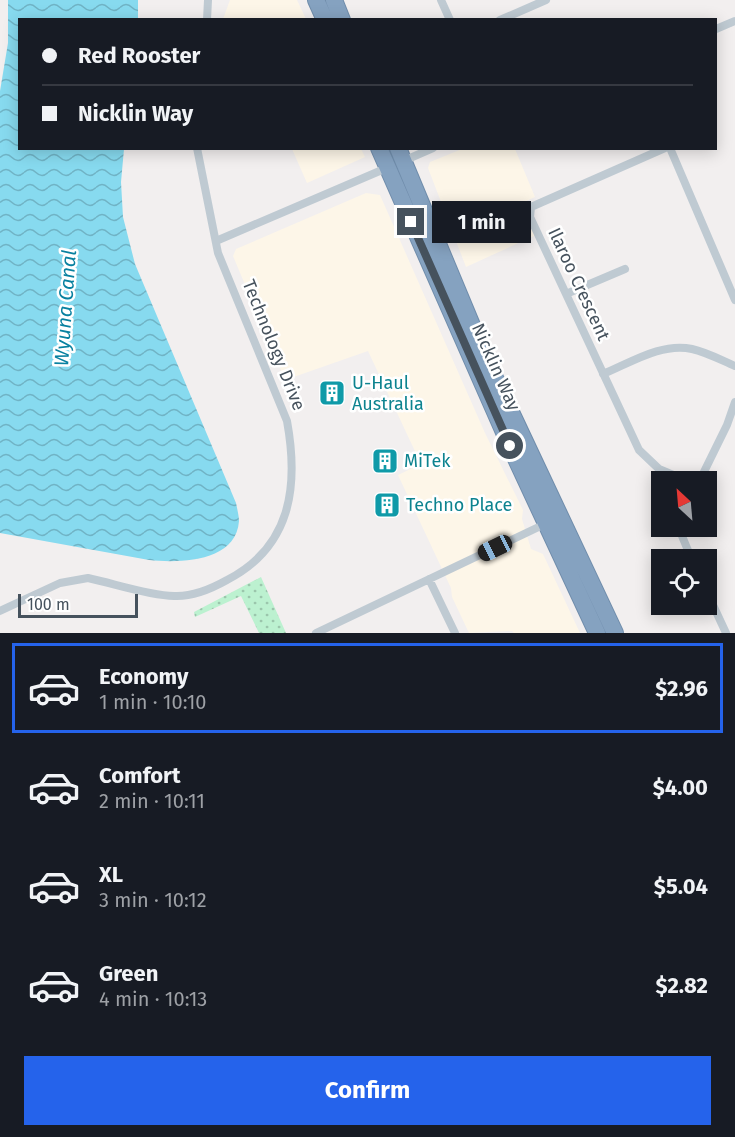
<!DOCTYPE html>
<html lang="en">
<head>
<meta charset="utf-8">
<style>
	body { margin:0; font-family:"Fira Sans",sans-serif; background:#242831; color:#f1f3f6; height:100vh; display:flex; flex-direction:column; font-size:22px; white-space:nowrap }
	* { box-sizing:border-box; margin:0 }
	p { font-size:20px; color:#9ea1a6 }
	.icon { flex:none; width:33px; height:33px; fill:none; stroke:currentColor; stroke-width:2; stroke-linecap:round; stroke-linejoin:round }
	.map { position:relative; height:633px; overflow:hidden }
	.sheet { display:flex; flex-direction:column; background:#171b24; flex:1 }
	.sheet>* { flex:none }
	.hud { position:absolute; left:18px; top:18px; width:699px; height:132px; border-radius:0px; box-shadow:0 3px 15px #0003; display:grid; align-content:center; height:132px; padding:0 24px; background:#171b24 }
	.needle { width:39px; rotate:334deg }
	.buttons { position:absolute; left:651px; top:471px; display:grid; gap:12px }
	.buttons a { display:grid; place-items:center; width:66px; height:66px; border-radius:0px; background:#171b24; box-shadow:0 3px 15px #0003; font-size:30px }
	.scale { position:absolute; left:18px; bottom:15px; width:120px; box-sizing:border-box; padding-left:6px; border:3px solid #46525d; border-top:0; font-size:16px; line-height:21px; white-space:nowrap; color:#46525d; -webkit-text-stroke:4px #fff; paint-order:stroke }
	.end { position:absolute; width:27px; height:27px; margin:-14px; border:8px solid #46525d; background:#fff; box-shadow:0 0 0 3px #fff }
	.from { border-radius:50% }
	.bubble { position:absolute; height:42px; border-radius:0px; background:#171b24; box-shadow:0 3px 15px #0003; font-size:20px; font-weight:700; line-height:42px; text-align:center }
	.car { position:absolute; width:18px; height:36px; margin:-18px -9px; border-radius:8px; box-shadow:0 0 4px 2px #0007; background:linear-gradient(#222 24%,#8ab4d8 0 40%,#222 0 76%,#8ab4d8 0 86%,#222 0) }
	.hud b { display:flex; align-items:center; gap:21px; height:57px; font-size:22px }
	.hud b+b { border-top:2px solid #363941 }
	.hud i { width:15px; height:15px; background:#f1f3f6 }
	ul { padding:10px 0 0; list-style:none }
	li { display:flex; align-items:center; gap:18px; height:90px; margin:0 12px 9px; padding:0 12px; border:3px solid transparent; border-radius:0px }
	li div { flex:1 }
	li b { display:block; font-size:22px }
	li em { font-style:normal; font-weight:700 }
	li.active { border-color:#2563eb }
	li>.icon { width:54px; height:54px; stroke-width:1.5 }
	.cta { display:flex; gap:12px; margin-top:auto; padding:12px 24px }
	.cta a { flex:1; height:69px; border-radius:0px; background:#2563eb; color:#fff; font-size:24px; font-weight:700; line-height:69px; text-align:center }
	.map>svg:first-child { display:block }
	.commercial { fill:#fdf6e8 }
	.park { fill:url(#park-dots) }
	.water { fill:url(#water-waves) }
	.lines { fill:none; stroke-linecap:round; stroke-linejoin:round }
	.highway-casing { stroke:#708dab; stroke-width:18 }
	.street { stroke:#bfcad2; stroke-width:8 }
	.highway { stroke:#85a2c0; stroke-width:16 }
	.route { stroke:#46525d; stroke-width:8 }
	.labels { text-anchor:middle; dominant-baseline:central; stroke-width:5; stroke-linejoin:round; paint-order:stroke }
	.street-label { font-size:18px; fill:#46525d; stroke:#fff }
	.culture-label { font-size:18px; fill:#0d838f; stroke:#fff; text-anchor:start }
	.water-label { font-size:20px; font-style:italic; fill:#0881a0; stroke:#fff }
</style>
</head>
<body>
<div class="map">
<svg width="735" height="633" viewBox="0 0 735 633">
	<defs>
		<pattern id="park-dots" width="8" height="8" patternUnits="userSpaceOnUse" patternTransform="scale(1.5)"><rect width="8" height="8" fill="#bcf1d0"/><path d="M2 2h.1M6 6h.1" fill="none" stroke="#9bc6ac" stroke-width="1.8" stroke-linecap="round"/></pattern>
		<pattern id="water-waves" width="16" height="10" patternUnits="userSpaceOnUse" patternTransform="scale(1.5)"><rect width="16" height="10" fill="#87daef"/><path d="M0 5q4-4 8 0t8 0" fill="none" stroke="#70b3c5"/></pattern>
	</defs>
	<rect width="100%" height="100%" fill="#f2efef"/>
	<!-- commercial -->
	<path class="commercial" d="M230,0H297L306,19H223Z
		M292,149H361L365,157L307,183Z
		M462,149H515L535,197L520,204L536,235L466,267L428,168L430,162Z
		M366,193L380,195L485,433L523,510L522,519L531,549L543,554L580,633H514L512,631L469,633L452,597L451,588L398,475L421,464L368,351L285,380L233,256L236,249Z"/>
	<!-- park -->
	<path class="park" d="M261,577L286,633H259L241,596L195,617L194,612Z"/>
	<!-- water -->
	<path class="water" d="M8,0H138V19L20,20V148L124,149L121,182L123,217L135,264L236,503C237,508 239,516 239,521C236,563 178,563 149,560L0,533V91L8,43Z"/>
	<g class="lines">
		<defs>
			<path id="highway" d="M316,0L325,20
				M334,0L342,20
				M379,148L510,446L597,633
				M398,148L486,359L615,633"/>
		</defs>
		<!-- highway casing -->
		<use href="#highway" class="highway-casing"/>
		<!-- street -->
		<path class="street" d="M441,0L450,20
			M207,20L208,0
			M500,20L546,0
			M716,29L735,21
			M665,148L531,207L530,217L639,450L659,469L690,482
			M670,148L735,300
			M401,162L433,148
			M216,241L389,167
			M566,294L625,269
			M603,374C630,363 662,342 692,349C706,352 721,360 735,366
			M699,482L727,425L735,402
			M685,526L682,536L692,560
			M429,579L455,633
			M706,590L726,633
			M0,611L60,583L88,578C116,584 147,595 174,596C193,597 211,589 227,580C291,547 299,487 287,421L218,253L197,148
			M316,633L547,523"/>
		<!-- highway -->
		<use href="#highway" class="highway"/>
	</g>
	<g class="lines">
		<!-- route -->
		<path class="route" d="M411,222L510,446"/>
	</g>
	<!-- icons -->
	<defs>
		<symbol id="building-square" viewBox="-11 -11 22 22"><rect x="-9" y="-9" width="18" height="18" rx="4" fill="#0f9aa8" stroke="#fff"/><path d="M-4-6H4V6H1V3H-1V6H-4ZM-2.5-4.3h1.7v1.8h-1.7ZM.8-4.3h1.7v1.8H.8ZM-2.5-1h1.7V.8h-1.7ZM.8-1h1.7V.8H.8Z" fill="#fff"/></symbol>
	</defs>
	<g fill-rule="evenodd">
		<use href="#building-square" x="317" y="378" width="30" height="30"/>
		<use href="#building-square" x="370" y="446" width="30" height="30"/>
		<use href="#building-square" x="372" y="490" width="30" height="30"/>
	</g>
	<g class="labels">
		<!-- street labels -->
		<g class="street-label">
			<text transform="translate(579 284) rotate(65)">Ilaroo Crescent</text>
			<text transform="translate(274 345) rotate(68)">Technology Drive</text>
			<text transform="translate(496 367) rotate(66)">Nicklin Way</text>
		</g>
		<!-- culture labels -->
		<g class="culture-label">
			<text x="352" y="383">U-Haul<tspan x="352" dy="21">Australia</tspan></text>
			<text x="404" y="461">MiTek</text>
			<text x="406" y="505">Techno Place</text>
		</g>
		<!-- water labels -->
		<g class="water-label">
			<text transform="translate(65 308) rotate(-86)">Wyuna Canal</text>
		</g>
	</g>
</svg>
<div class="buttons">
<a><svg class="needle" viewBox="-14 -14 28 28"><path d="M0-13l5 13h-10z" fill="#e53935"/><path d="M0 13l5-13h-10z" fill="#9ea1a6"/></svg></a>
<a><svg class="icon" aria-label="locate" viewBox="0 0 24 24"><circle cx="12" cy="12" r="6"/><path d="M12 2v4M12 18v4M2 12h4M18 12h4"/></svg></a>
</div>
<div class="scale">100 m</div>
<i class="end from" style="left:510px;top:446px"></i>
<i class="end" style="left:411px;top:222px"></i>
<div class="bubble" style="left:432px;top:201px;width:99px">1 min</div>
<i class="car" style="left:495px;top:548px;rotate:244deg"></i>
<div class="hud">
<b><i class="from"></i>Red Rooster</b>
<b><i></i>Nicklin Way</b>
</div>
</div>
<section class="sheet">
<ul>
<li class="active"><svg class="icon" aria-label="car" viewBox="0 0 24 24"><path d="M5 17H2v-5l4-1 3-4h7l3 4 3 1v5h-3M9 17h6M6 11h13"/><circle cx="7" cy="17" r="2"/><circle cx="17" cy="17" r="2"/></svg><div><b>Economy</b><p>1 min · 10:10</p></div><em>$2.96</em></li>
<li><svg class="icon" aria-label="car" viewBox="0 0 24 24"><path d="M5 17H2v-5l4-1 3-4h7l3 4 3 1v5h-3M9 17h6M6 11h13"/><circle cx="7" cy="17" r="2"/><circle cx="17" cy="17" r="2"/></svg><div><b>Comfort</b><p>2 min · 10:11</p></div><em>$4.00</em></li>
<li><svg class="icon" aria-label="car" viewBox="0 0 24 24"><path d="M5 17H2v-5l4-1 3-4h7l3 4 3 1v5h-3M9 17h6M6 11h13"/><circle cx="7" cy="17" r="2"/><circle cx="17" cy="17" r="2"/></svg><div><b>XL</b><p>3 min · 10:12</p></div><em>$5.04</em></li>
<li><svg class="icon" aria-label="car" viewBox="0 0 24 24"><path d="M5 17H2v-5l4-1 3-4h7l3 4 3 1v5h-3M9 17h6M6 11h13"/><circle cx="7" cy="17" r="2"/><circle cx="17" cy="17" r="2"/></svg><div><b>Green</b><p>4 min · 10:13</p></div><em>$2.82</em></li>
</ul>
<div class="cta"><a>Confirm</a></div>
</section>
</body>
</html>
